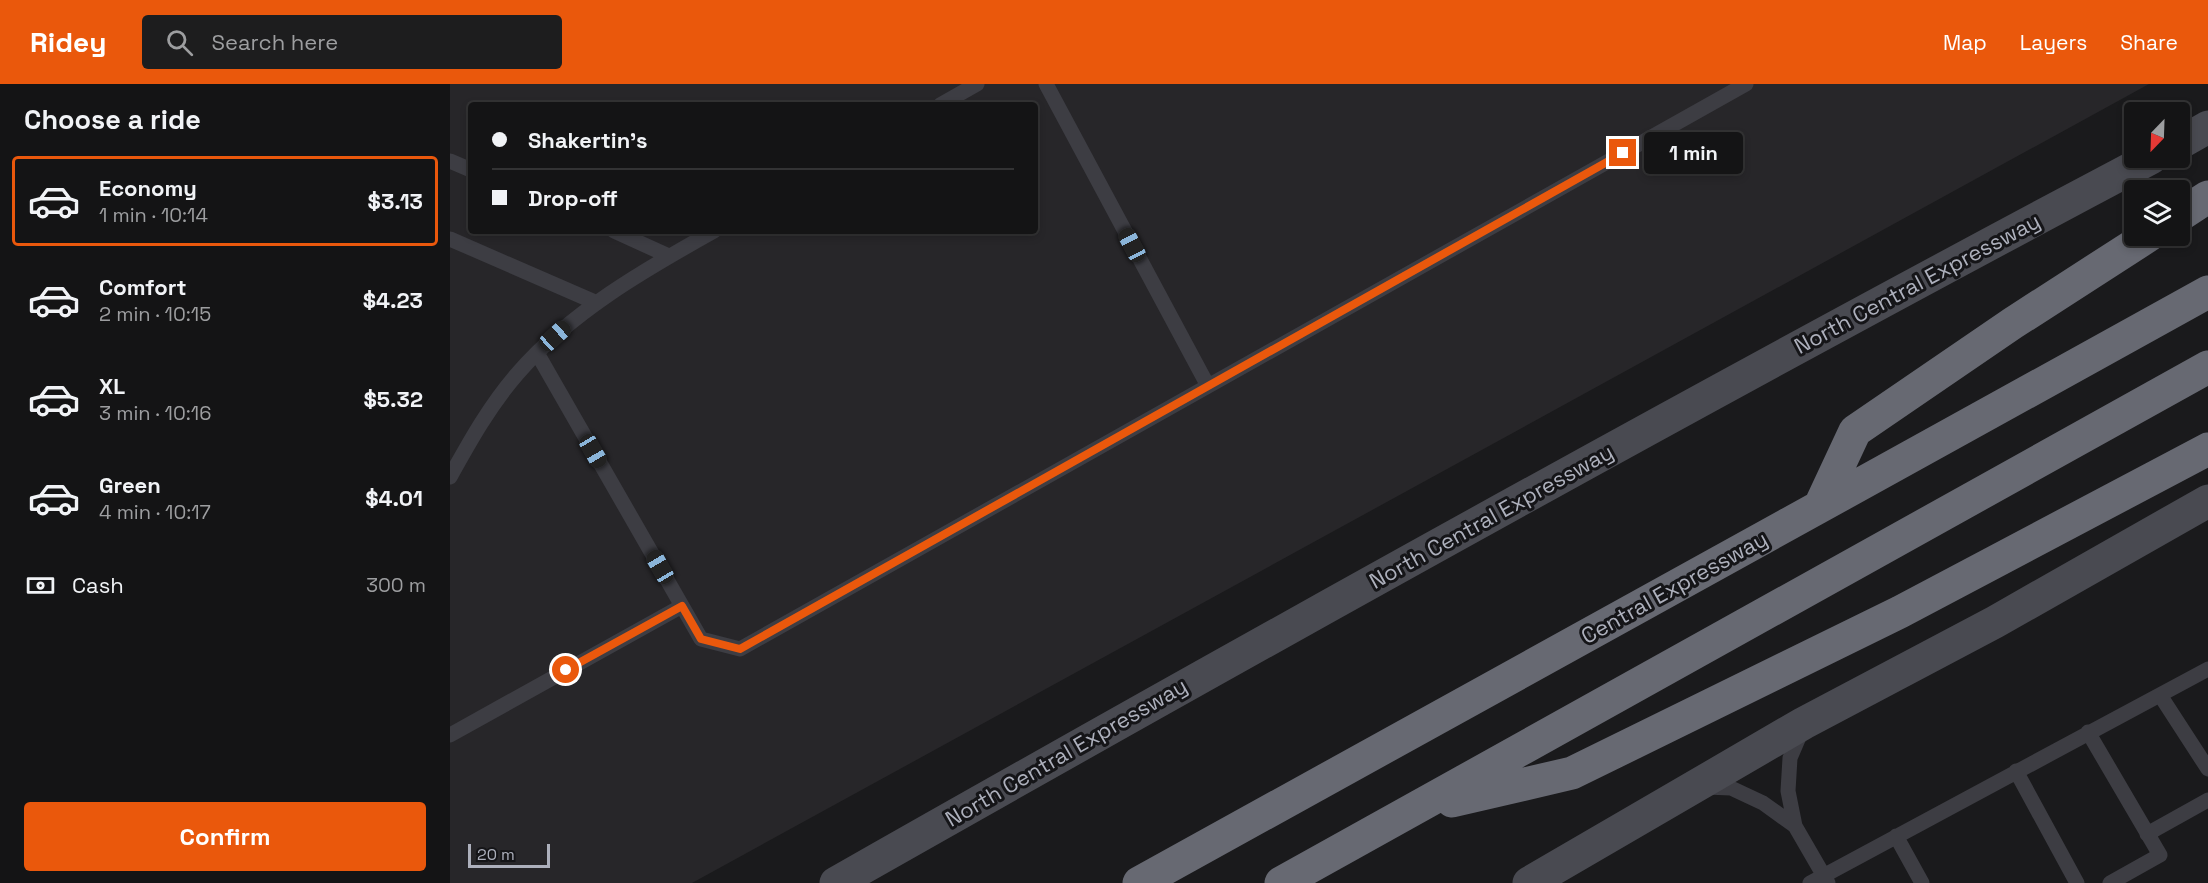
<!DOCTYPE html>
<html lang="en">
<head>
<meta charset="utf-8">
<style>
	body { margin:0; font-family:"Space Grotesk",sans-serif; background:#1d1d1e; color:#f1f3f6; height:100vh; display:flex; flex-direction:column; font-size:22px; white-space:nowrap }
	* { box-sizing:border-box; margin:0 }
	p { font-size:20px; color:#9d9ea0 }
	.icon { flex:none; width:33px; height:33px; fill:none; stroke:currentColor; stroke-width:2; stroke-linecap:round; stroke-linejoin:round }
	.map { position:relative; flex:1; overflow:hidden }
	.drawer { display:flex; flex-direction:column; background:#141415; width:450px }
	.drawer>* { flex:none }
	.guide { position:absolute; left:18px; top:18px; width:570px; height:132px; border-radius:6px; box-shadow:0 3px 9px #0003,0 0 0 2px #333334; display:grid; align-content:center; height:132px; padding:0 24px; background:#141415 }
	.needle { width:39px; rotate:203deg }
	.buttons { position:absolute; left:1674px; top:18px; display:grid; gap:12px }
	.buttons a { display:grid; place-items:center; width:66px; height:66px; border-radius:6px; background:#141415; box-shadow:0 3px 9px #0003,0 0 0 2px #333334; font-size:30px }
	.scale { position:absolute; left:18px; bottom:15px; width:82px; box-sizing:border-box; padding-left:6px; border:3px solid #adb0bc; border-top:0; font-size:16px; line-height:21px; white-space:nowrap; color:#adb0bc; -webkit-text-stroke:4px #151518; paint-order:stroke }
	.end { position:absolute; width:27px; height:27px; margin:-14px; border:8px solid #ea580c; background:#fff; box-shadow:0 0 0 3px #fff }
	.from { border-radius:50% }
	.bubble { position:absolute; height:42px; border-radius:6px; background:#141415; box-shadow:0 3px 9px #0003,0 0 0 2px #333334; font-size:20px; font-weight:800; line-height:42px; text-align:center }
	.car { position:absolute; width:18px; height:36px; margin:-18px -9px; border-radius:8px; box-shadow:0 0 4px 2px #0007; background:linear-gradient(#222 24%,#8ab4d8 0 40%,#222 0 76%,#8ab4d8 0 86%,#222 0) }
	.guide b { display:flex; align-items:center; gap:21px; height:57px; font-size:22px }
	.guide b+b { border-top:2px solid #333334 }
	.guide i { width:15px; height:15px; background:#f1f3f6 }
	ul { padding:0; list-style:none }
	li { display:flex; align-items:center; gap:18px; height:90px; margin:0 12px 9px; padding:0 12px; border:3px solid transparent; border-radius:6px }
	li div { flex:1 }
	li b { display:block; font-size:22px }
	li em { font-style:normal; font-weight:800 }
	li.selected { border-color:#ea580c }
	li>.icon { width:54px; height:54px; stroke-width:1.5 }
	h2 { padding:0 24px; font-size:27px; line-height:72px }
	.pay { display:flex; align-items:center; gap:15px; height:66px; padding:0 24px; font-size:22px }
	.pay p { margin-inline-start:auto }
	.button { display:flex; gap:12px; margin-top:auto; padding:12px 24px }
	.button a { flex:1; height:69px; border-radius:6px; background:#ea580c; color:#fff; font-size:24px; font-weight:800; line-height:69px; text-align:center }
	header { display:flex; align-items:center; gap:36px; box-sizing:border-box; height:84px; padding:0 30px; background:#ea580c; color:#fff }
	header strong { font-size:28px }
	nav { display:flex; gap:33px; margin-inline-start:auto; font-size:21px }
	.search { width:420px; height:54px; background:#1d1d1e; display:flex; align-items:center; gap:15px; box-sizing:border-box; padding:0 21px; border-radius:6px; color:#9d9ea0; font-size:22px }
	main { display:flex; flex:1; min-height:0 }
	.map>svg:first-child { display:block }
	.built { fill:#272629; fill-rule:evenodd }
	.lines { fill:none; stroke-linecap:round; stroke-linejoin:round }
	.service { stroke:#3d3d43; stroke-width:15 }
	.secondary { stroke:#494a51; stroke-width:33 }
	.motorway { stroke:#676972; stroke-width:33 }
	.route { stroke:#ea580c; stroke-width:8 }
	.labels { text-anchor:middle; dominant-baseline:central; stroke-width:6; stroke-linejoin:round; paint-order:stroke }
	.street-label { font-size:22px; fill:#adb0bc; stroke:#151518 }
</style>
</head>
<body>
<header>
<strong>Ridey</strong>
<div class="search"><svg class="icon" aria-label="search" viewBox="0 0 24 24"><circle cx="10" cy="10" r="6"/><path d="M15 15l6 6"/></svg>Search here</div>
<nav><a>Map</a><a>Layers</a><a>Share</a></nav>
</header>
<main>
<section class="drawer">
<h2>Choose a ride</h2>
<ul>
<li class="selected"><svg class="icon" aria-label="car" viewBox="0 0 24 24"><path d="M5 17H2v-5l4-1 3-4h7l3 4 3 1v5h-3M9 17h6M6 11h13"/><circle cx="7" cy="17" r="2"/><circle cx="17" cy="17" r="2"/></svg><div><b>Economy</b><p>1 min · 10:14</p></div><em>$3.13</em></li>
<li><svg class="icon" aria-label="car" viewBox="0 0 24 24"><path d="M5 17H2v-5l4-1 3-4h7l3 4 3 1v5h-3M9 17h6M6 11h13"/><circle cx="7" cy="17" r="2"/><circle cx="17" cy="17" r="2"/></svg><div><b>Comfort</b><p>2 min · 10:15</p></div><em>$4.23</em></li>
<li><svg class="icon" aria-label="car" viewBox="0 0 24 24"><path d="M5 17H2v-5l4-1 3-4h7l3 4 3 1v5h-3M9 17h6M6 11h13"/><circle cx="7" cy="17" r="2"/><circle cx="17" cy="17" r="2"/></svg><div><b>XL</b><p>3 min · 10:16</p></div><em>$5.32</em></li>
<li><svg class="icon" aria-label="car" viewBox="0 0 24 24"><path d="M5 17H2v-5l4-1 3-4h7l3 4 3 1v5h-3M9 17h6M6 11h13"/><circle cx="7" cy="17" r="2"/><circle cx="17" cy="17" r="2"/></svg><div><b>Green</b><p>4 min · 10:17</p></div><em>$4.01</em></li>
</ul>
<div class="pay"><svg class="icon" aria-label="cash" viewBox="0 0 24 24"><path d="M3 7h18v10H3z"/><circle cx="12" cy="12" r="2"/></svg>Cash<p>300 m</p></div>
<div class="button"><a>Confirm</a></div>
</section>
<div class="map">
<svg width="1758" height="799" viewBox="0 0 1758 799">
	<rect width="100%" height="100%" fill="#1a1a1c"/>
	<!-- built -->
	<path class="built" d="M0,0H1699L242,799H0ZM21,21H585V147H21Z"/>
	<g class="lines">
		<!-- service -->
		<path class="service" d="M596,0L758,302
			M490,21L527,0
			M0,77L21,86
			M164,147L219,172
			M0,155L147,219
			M87,269L251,555L290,565L1296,0
			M0,393C20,357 40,321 68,289C121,228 194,186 264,147
			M1710,611L1758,685
			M1352,646L1340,674L1338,707L1345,742L1378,799
			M1638,648L1710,771L1660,799
			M0,651L232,522
			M1566,687L1627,799
			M1256,703L1281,704L1313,719L1345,742
			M1697,750L1758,716
			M1446,752L1472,799
			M1360,799L1758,585"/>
		<!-- secondary -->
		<path class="secondary" d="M1730,59L1758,43
			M386,799C821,552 1259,308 1701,74
			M1079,799L1354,639L1545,538L1758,417"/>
		<!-- motorway -->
		<path class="motorway" d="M1730,131L1758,113
			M1370,422L1405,347L1563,239L1698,152
			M1002,717L1122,689L1450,528L1758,365
			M689,799L1758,208
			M831,799L1758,283"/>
	</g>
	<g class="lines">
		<!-- route -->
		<path class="route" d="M116,586L232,522L251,555L290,565L1173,69"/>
	</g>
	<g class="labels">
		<!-- street labels -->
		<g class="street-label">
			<text transform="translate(1467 199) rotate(-28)">North Central Expressway</text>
			<text transform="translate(1041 432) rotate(-29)">North Central Expressway</text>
			<text transform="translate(1224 503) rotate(-29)">Central Expressway</text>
			<text transform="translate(616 668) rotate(-30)">North Central Expressway</text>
		</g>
	</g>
</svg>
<div class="buttons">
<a><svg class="needle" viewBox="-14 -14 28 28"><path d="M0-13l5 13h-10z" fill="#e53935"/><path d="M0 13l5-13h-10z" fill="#9d9ea0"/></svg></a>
<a><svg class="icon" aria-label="layers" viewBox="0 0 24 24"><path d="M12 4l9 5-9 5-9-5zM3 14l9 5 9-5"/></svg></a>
</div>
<div class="scale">20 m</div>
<i class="end from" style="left:116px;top:586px"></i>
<i class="end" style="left:1173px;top:69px"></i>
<div class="bubble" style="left:1194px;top:48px;width:99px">1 min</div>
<i class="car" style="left:682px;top:161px;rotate:332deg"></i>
<i class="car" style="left:105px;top:252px;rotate:48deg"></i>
<i class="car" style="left:143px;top:367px;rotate:150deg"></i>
<i class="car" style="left:210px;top:483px;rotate:330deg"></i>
<div class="guide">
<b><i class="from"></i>Shakertin's</b>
<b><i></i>Drop-off</b>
</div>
</div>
</main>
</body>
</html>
